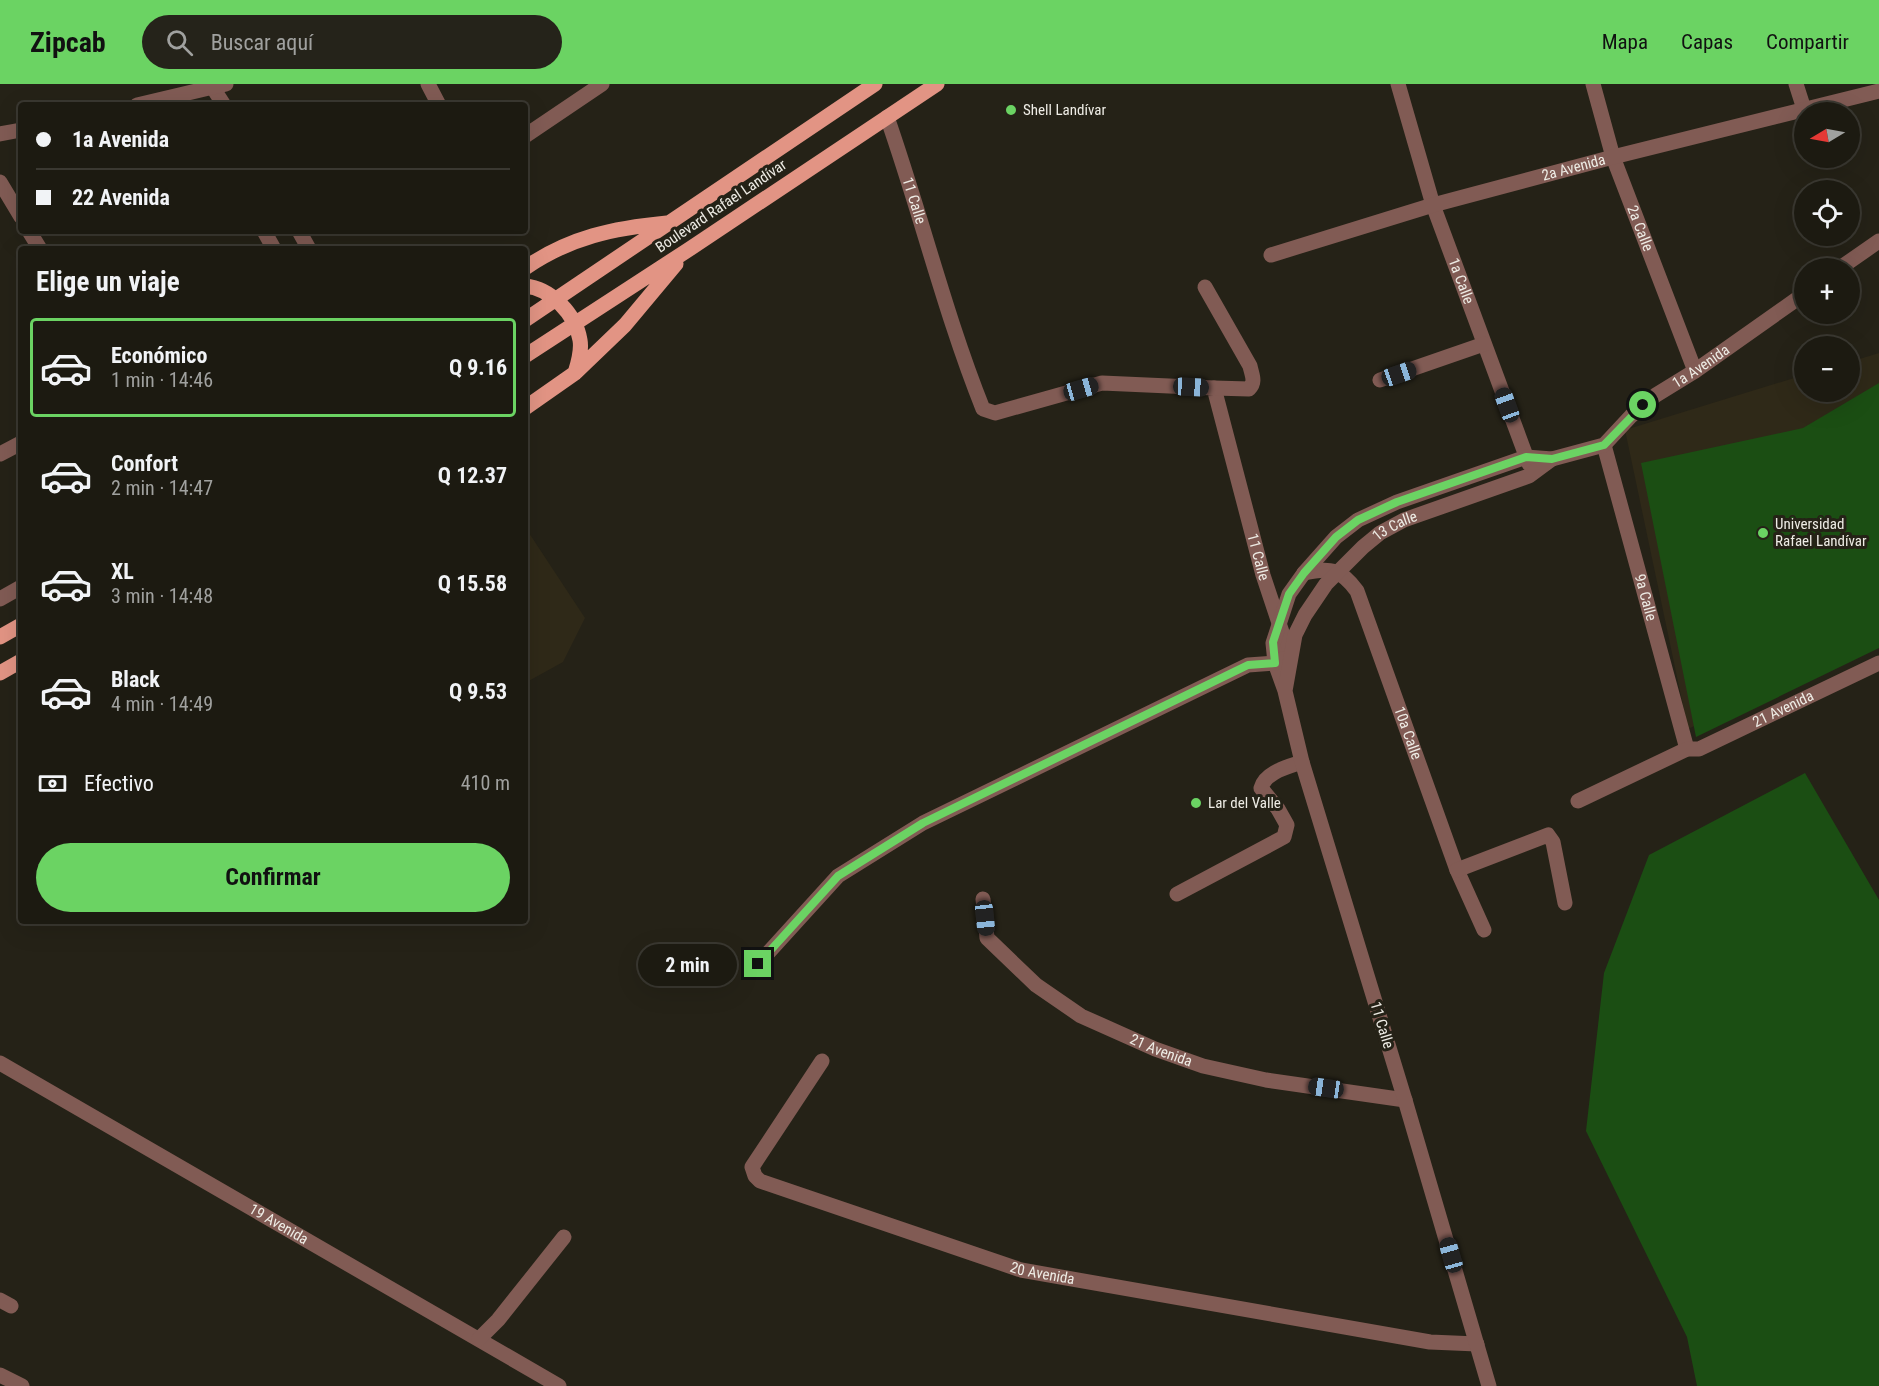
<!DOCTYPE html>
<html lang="es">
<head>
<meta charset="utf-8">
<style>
	body { margin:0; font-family:"Roboto Condensed",sans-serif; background:#25231a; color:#f1f3f6; height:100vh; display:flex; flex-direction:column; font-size:22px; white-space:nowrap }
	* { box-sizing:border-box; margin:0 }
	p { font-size:20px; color:#a0a19f }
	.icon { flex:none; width:33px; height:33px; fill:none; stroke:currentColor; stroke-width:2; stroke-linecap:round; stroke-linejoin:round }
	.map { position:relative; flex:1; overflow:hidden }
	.sheet { position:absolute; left:18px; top:162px; width:510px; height:678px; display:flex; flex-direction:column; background:#1c1a11; border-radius:6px; box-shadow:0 6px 24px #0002,0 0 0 2px #3a3831 }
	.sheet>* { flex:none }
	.hud { position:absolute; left:18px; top:18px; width:510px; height:132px; border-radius:6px; box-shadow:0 6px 24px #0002,0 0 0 2px #3a3831; display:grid; align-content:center; height:132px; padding:0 18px; background:#1c1a11 }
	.needle { width:39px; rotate:260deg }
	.fabs { position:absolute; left:1794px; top:18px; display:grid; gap:12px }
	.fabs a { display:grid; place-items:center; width:66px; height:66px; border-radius:50%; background:#1c1a11; box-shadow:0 6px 24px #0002,0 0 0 2px #3a3831; font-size:30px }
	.end { position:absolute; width:27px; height:27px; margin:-14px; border:8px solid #6bd363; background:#111; box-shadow:0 0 0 3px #111 }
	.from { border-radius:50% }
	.bubble { position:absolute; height:42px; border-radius:21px; background:#1c1a11; box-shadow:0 6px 24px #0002,0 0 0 2px #3a3831; font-size:20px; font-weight:700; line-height:42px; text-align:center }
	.car { position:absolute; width:18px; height:36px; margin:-18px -9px; border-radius:8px; box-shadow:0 0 4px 2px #0007; background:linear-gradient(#222 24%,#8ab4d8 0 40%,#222 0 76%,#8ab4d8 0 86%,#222 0) }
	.hud b { display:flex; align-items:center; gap:21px; height:57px; font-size:22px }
	.hud b+b { border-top:2px solid #3a3831 }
	.hud i { width:15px; height:15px; background:#f1f3f6 }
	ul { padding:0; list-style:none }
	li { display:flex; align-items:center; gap:18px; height:99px; margin:0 12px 9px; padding:0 6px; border:3px solid transparent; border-radius:6px }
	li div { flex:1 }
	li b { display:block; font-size:22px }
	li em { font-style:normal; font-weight:700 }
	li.current { border-color:#6bd363 }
	li>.icon { width:54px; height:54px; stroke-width:1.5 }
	h2 { padding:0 18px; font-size:27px; line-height:72px }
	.pay { display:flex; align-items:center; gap:15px; height:66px; padding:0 18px; font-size:22px }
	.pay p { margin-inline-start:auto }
	.button { display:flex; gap:12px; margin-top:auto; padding:12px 18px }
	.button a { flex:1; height:69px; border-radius:36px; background:#6bd363; color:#111; font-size:24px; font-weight:700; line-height:69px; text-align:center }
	header { display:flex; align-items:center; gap:36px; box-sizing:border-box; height:84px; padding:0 30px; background:#6bd363; color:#111 }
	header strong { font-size:28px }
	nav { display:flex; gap:33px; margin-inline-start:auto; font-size:21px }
	.search { width:420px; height:54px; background:#25231a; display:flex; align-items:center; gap:15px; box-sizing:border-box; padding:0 21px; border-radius:33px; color:#a0a19f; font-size:22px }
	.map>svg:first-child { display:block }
	.built { fill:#2f2918 }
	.green { fill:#1b4e13 }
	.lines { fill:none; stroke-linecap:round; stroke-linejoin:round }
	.minor { stroke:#815b54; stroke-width:15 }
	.major { stroke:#e29484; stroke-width:15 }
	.route { stroke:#6bd363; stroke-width:8 }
	.poi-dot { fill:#6bd363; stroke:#252217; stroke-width:2 }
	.labels { text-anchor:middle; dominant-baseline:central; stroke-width:6; stroke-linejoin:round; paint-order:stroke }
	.poi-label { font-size:15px; fill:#eeece5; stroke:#252217; text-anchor:start }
	.street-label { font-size:15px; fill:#eeece5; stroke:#252217 }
</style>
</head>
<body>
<header>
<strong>Zipcab</strong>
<div class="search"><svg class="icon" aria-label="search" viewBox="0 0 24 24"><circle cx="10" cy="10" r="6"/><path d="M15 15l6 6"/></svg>Buscar aquí</div>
<nav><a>Mapa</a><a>Capas</a><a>Compartir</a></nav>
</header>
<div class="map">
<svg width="1879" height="1302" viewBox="0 0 1879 1302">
	<rect width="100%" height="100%" fill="#252217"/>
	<!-- built -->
	<path class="built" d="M1879,269V553L1688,645L1625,346L1804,291V308H1850V278Z
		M525,443L585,534L563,578L525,599Z"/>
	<!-- green -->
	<path class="green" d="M1879,299V564L1696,653L1641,379L1803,344Z
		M1805,689L1879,816V1302H1697L1687,1253L1586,1047L1604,889L1649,771Z"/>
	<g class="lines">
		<!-- minor -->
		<g class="minor">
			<path d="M428,0L439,21"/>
			<path id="s1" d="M1398,0L1433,121L1529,380"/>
			<path id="s2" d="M1593,0L1613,73L1695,287"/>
			<path d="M1796,0L1804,25"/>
			<path d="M213,4L224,21"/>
			<path d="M137,21L226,0"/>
			<path id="s3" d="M887,33C921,130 945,230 983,325L995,329L1102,299L1214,304L1263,491L1290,572"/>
			<path d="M0,50L21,46"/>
			<path d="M525,52L602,0"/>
			<path d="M0,98L21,133"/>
			<path d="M29,147L40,165"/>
			<path d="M264,147L274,165"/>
			<path d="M299,147L309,165"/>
			<path id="s4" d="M1271,171L1433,121L1613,73L1879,7"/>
			<path d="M1840,184L1879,157"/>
			<path d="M1205,203L1250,282C1252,291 1256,298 1249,305L1214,304"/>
			<path d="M1380,296L1484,260"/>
			<path id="s5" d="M1604,361L1687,665"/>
			<path d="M0,370L21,359"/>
			<path id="s6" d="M1304,489C1330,483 1341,485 1357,507L1457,786L1484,846"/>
			<path d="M0,515L21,503"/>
			<path id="s7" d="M1284,604L1275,579L1273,559L1289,510L1304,489L1336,453L1358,436L1397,418L1526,373L1552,375L1604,361L1631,332L1656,311L1695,287L1804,210"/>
			<path id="s8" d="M1578,717L1687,665H1699L1879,579"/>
			<path d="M1457,786L1548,751L1553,758L1565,819"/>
			<path d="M1177,810L1284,753L1287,741L1278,725L1261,704C1265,688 1288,683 1302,678"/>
			<path id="s9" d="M983,815L987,854L1036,901L1081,932L1155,965L1203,982L1266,996L1405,1016"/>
			<path d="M758,880L838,792L923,739L1248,581L1275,579L1282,575"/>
			<path id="s10" d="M822,977L752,1083L755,1092L760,1097L1021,1186L1430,1258L1477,1260"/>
			<path id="s11" d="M0,979L559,1302"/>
			<path d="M0,1216L11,1222"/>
			<path d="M479,1255L498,1236L564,1153"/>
			<path d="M0,1291L22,1302"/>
			<path id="s12" d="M1489,1302L1405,1016L1302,678L1285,607L1295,551L1305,531L1326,500L1363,463L1380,449L1404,436L1529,392L1552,375"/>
		</g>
		<!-- major -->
		<path class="major" d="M525,184C570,153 614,144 667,139
			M525,202C551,204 576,231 580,256C582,267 578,279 575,289
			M525,236L875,0
			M525,272L688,166L937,0
			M525,324L575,289L625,241L676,180
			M0,553L21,541
			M0,589L21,577"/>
	</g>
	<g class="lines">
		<!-- route -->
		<path class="route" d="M758,880L838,792L923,739L1248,581L1275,579L1273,558L1289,510L1304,489L1336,453L1358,436L1397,418L1526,373L1552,375L1604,361L1643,321"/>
	</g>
	<!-- markers -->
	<g class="poi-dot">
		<circle cx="1011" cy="26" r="6"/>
		<circle cx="1763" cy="449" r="6"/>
		<circle cx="1196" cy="719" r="6"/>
	</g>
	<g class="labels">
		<!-- poi labels -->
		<g class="poi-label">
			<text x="1023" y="26">Shell Landívar</text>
			<text x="1775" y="440">Universidad<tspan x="1775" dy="17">Rafael Landívar</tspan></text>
			<text x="1208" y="719">Lar del Valle</text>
		</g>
		<!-- street labels -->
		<g class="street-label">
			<text stroke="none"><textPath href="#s4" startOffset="315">2a Avenida</textPath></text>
			<text stroke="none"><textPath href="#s3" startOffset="88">11 Calle</textPath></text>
			<text transform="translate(721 122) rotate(-34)">Boulevard Rafael Landívar</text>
			<text stroke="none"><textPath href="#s2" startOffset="152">2a Calle</textPath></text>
			<text stroke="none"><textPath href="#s1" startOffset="207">1a Calle</textPath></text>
			<text stroke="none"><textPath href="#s7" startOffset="585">1a Avenida</textPath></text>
			<text stroke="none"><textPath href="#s12" startOffset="932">13 Calle</textPath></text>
			<text stroke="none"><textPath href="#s3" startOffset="718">11 Calle</textPath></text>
			<text stroke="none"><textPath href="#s5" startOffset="158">9a Calle</textPath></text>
			<text stroke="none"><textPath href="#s8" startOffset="226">21 Avenida</textPath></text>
			<text stroke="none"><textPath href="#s6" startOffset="212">10a Calle</textPath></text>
			<text transform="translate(1382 941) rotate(73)">11 Calle</text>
			<text stroke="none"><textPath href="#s9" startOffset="249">21 Avenida</textPath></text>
			<text stroke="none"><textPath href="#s11" startOffset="322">19 Avenida</textPath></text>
			<text stroke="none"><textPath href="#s10" startOffset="441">20 Avenida</textPath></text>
		</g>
	</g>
</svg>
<div class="fabs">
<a><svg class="needle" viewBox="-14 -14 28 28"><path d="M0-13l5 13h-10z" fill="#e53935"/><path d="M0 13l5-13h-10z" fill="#a0a19f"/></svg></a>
<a><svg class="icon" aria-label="locate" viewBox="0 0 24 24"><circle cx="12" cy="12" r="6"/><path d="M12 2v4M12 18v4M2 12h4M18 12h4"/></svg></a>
<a>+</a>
<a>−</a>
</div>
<i class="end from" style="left:1643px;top:321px"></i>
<i class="end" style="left:758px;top:880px"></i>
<div class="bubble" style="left:638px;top:860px;width:99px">2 min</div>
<i class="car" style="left:1399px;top:290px;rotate:71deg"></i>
<i class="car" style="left:1191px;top:303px;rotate:93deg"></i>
<i class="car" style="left:1081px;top:305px;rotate:74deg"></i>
<i class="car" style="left:1507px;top:321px;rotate:340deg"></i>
<i class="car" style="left:985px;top:834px;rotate:174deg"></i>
<i class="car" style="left:1326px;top:1004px;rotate:278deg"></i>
<i class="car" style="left:1451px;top:1171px;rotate:344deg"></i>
<div class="hud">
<b><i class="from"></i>1a Avenida</b>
<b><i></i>22 Avenida</b>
</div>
<section class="sheet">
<h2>Elige un viaje</h2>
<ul>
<li class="current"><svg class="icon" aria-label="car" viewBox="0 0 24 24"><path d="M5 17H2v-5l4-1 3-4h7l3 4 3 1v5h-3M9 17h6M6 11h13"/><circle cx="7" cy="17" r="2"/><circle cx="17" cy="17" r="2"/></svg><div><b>Económico</b><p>1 min · 14:46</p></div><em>Q 9.16</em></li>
<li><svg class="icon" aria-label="car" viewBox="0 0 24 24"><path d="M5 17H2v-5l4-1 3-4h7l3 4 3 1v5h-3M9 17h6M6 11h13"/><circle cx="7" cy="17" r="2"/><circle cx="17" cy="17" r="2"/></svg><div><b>Confort</b><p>2 min · 14:47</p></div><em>Q 12.37</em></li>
<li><svg class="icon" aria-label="car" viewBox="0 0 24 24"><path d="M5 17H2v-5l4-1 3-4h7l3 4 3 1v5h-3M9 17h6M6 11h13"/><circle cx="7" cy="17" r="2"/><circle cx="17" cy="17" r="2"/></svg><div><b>XL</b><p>3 min · 14:48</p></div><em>Q 15.58</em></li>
<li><svg class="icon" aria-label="car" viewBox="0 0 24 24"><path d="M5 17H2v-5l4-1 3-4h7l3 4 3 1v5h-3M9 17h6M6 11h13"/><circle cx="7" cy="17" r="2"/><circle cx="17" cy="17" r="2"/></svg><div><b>Black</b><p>4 min · 14:49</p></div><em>Q 9.53</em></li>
</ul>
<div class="pay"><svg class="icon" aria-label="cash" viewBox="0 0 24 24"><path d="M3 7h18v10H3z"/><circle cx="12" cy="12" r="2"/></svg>Efectivo<p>410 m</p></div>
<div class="button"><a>Confirmar</a></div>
</section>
</div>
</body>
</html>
